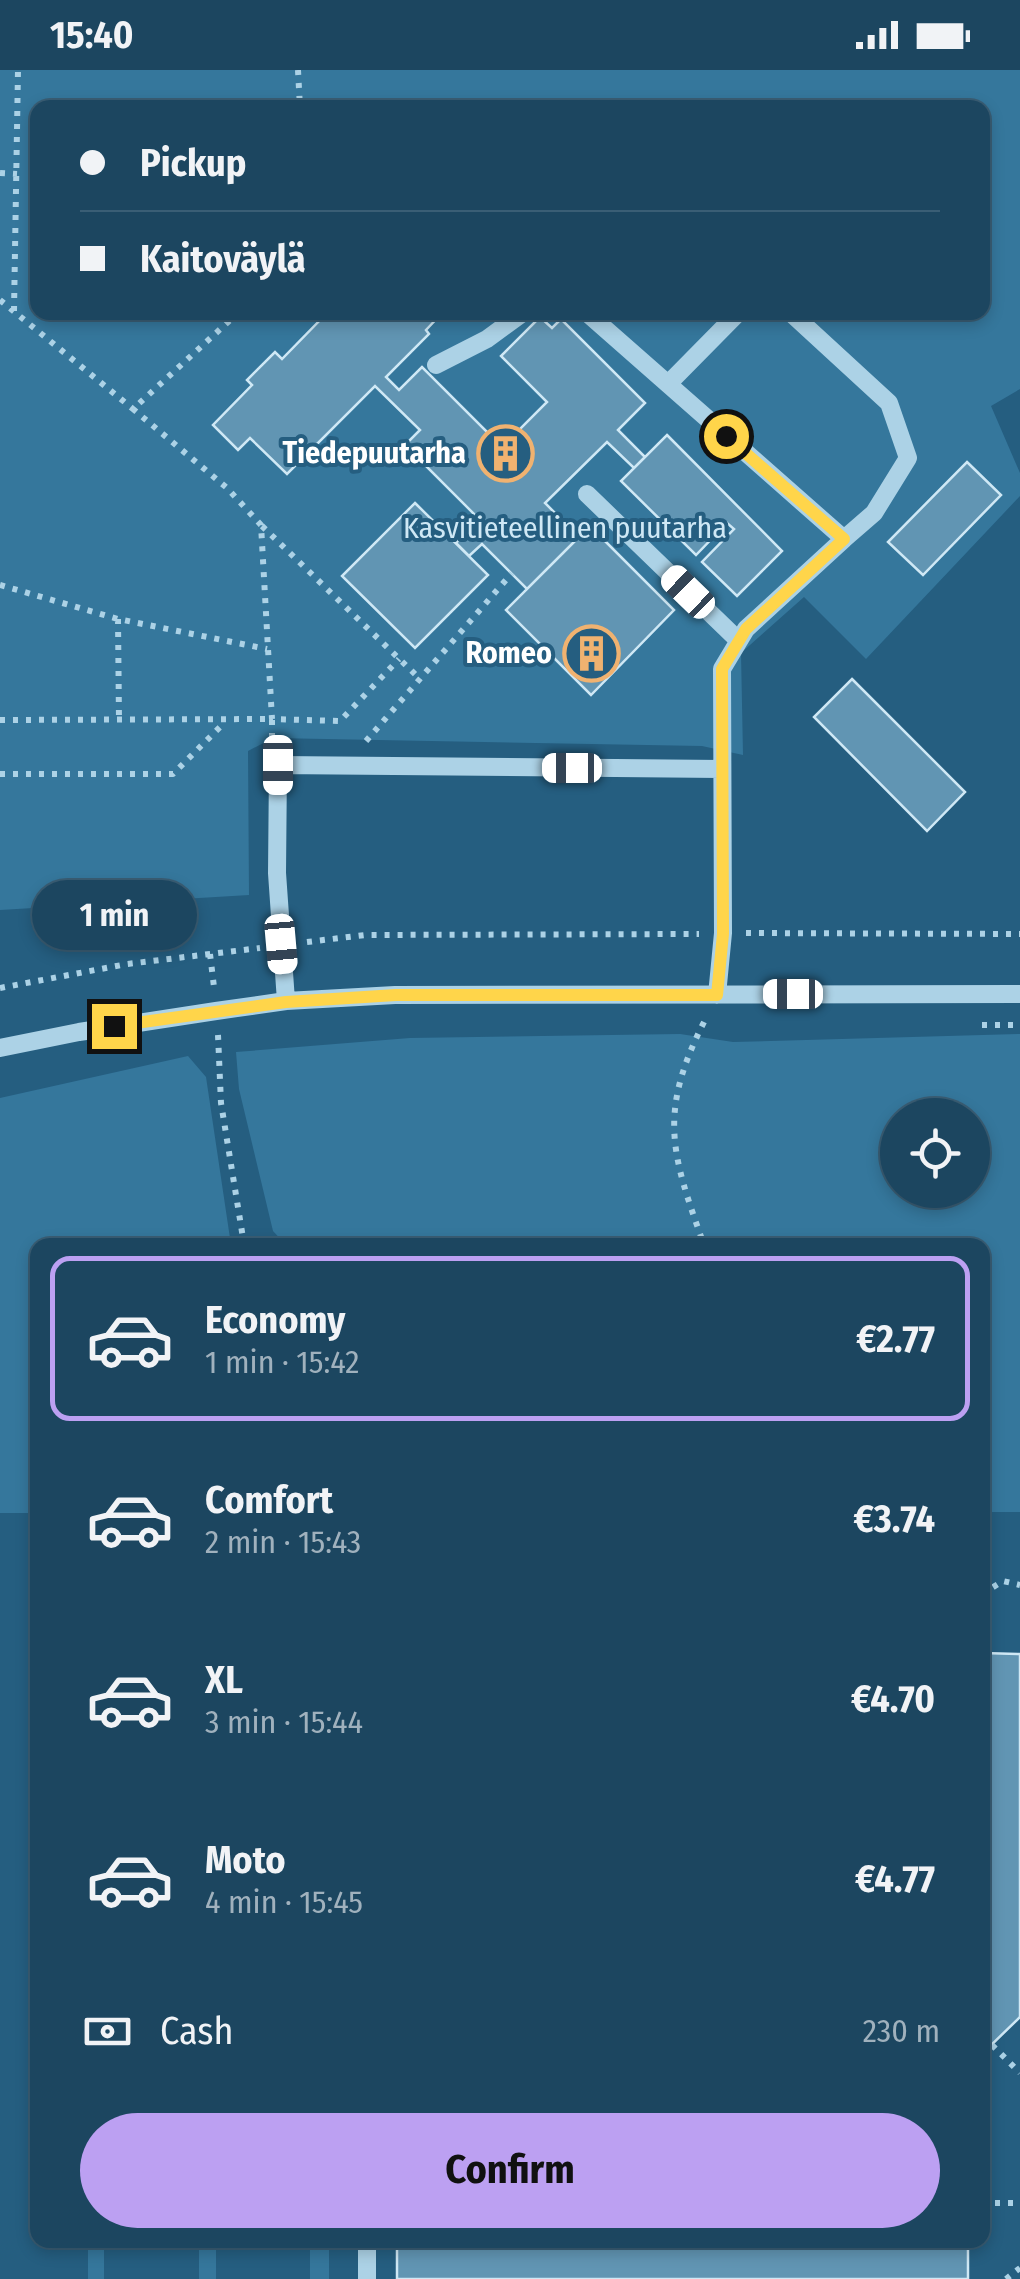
<!DOCTYPE html>
<html lang="en">
<head>
<meta charset="utf-8">
<style>
	body { margin:0; font-family:"Fira Sans Condensed",sans-serif; background:#254d66; color:#f1f3f6; height:100vh; display:flex; flex-direction:column; font-size:38px; white-space:nowrap }
	* { box-sizing:border-box; margin:0 }
	p { font-size:32px; color:#a0b1bd }
	.icon { flex:none; width:55px; height:55px; fill:none; stroke:currentColor; stroke-width:2; stroke-linecap:round; stroke-linejoin:round }
	.map { position:relative; flex:1; overflow:hidden }
	.details { position:absolute; left:30px; top:1168px; width:960px; height:1010px; display:flex; flex-direction:column; background:#1c4660; border-radius:20px; box-shadow:0 5px 15px #0003,0 0 0 2px #3a5e75 }
	.details>* { flex:none }
	.banner { position:absolute; left:30px; top:30px; width:960px; height:220px; border-radius:20px; box-shadow:0 5px 15px #0003,0 0 0 2px #3a5e75; display:grid; align-content:center; height:220px; padding:0 50px; background:#1c4660 }
	.buttons { position:absolute; left:880px; top:1028px; display:grid; gap:20px }
	.buttons a { display:grid; place-items:center; width:110px; height:110px; border-radius:50%; background:#1c4660; box-shadow:0 5px 15px #0003,0 0 0 2px #3a5e75; font-size:50px }
	.end { position:absolute; width:45px; height:45px; margin:-22px; border:12px solid #ffd54a; background:#111; box-shadow:0 0 0 5px #111 }
	.from { border-radius:50% }
	.bubble { position:absolute; height:70px; border-radius:35px; background:#1c4660; box-shadow:0 5px 15px #0003,0 0 0 2px #3a5e75; font-size:32px; font-weight:700; line-height:70px; text-align:center }
	.car { position:absolute; width:30px; height:60px; margin:-30px -15px; border-radius:12px; box-shadow:0 0 8px 2px #0007; background:linear-gradient(#fff 24%,#345 0 40%,#fff 0 76%,#345 0 86%,#fff 0) }
	.banner b { display:flex; align-items:center; gap:35px; height:95px; font-size:38px }
	.banner b+b { border-top:2px solid #3a5e75 }
	.banner i { width:25px; height:25px; background:#f1f3f6 }
	ul { padding:18px 0 0; list-style:none }
	li { display:flex; align-items:center; gap:30px; height:165px; margin:0 20px 15px; padding:0 30px; border:5px solid transparent; border-radius:20px }
	li div { flex:1 }
	li b { display:block; font-size:38px }
	li em { font-style:normal; font-weight:700 }
	li.selected { border-color:#bca0f2 }
	li>.icon { width:90px; height:90px; stroke-width:1.5 }
	.pay { display:flex; align-items:center; gap:25px; height:110px; padding:0 50px; font-size:38px }
	.pay p { margin-inline-start:auto }
	.button { display:flex; gap:20px; margin-top:auto; padding:20px 50px }
	.button a { flex:1; height:115px; border-radius:60px; background:#bca0f2; color:#111; font-size:40px; font-weight:700; line-height:115px; text-align:center }
	.status { display:flex; justify-content:space-between; align-items:center; height:70px; padding:0 50px; background:#1c4660; direction:ltr }
	.status svg { height:28px; fill:currentColor }
	.map>svg:first-child { display:block }
	.green { fill:#35779c; fill-rule:evenodd }
	.building { fill:#6195b3; stroke:#cfe8f5; stroke-width:2.5 }
	.lines { fill:none; stroke-linecap:round; stroke-linejoin:round }
	.path { stroke:#acd2e6; stroke-width:6; stroke-dasharray:5 8; stroke-linecap:butt }
	.minor { stroke:#acd2e6; stroke-width:18 }
	.route { stroke:#ffd54a; stroke-width:12 }
	.labels { text-anchor:middle; dominant-baseline:central; stroke-width:8; stroke-linejoin:round; paint-order:stroke }
	.poi-label { font-size:30px; font-weight:bold; fill:#fff; stroke:#255e80; text-anchor:end }
	.park-label { font-size:30px; fill:#cfe8f5; stroke:#255e80 }
</style>
</head>
<body>
<div class="status"><b>15:40</b><svg viewBox="0 0 49 12"><path d="M0 12V9h3v3zM5 12V6h3v6zM10 12V3h3v9zM15 12V0h3v12zM26 1h20v11H26zM47 4h2v5h-2z"/></svg></div>
<div class="map">
<svg width="1020" height="2209" viewBox="0 0 1020 2209">
	<rect width="100%" height="100%" fill="#255e80"/>
	<!-- green -->
	<path class="green" d="M0,0H1020V319L991,336L1020,403V426L866,589L804,527L741,583L743,685L702,676L273,668L248,681L249,825L0,840ZM38,38H982V242H38Z
		M680,964L733,972L1020,964V1442H983L982,1175H286L273,1161L239,1019L236,982L410,968ZM898,1045H972V1120H898Z
		M188,986L206,1007L231,1175H38L37,1443H0V1028Z
		M88,2170H104V2209H88Z
		M199,2170H216V2209H199Z
		M310,2170H329V2209H310Z"/>
	<!-- building -->
	<path class="building" d="M328,242H443L426,260L429,264L386,307L399,320L422,297L502,377L547,332L501,286L540,247L552,258L561,249L645,333L618,360L645,387L634,398L607,372L545,433L579,467L527,519L482,474L469,486L456,473L479,449L405,375L420,360L375,316L287,404L250,368L238,380L213,355L252,315L247,310L275,282L282,289Z
		M667,365L782,481L737,526L702,492L734,459L727,453L696,485L621,411Z
		M967,392L1001,425L923,505L888,472Z
		M415,433L488,505L415,578L342,506Z
		M590,456L674,540L591,625L506,540Z
		M852,609L965,722L927,761L814,647Z
		M982,1583L1020,1584V1947L982,1984Z
		M397,2170H968V2209H397Z"/>
	<g class="lines">
		<!-- path -->
		<path class="path" d="M298,0L300,38
			M0,103L17,104
			M0,230L133,339
			M14,241L18,0
			M239,242L133,339L227,418L261,455L272,649L340,651L399,589
			M262,456L420,609
			M0,515L118,549L267,579
			M118,549L119,651
			M0,650L272,649V671
			M366,671L512,503
			M0,704H173L225,652
			M746,863L1020,864
			M307,872L365,865L699,864
			M210,884L214,917
			M0,918L127,894L260,878
			M704,952C658,1043 671,1083 704,1175
			M982,955H1020
			M218,965L221,1033L243,1168L247,1175
			M982,1524L1003,1511L1020,1515
			M992,1975L1020,2003
			M982,2133H1020
			M1006,2209L1020,2198"/>
		<!-- minor -->
		<path class="minor" d="M586,242L844,469L746,559L722,599L723,863L717,925
			M790,242L889,333L908,388L874,443L844,469
			M436,295L487,269L524,242
			M668,314L739,242
			M587,424L739,571
			M286,931L277,803L278,695L722,699
			M0,978L79,962L216,941L286,931L395,925L1020,924
			M367,2209V2170"/>
	</g>
	<g class="lines">
		<!-- route -->
		<path class="route" d="M114,956L286,932L396,925H717L723,864L722,599L746,559L844,469L726,366"/>
	</g>
	<!-- icons -->
	<defs>
		<symbol id="building-ring" viewBox="-11 -11 22 22"><circle r="9.5" fill="#255e80" stroke="#f0b270" stroke-width="1.5"/><path d="M-4-6H4V6H1V3H-1V6H-4ZM-2.5-4.3h1.7v1.8h-1.7ZM.8-4.3h1.7v1.8H.8ZM-2.5-1h1.7V.8h-1.7ZM.8-1h1.7V.8H.8Z" fill="#f0b270"/></symbol>
	</defs>
	<g fill-rule="evenodd">
		<use href="#building-ring" x="474" y="352" width="63" height="63"/>
		<use href="#building-ring" x="560" y="552" width="63" height="63"/>
	</g>
	<g class="labels">
		<!-- poi labels -->
		<g class="poi-label">
			<text x="466" y="383">Tiedepuutarha</text>
			<text x="552" y="583">Romeo</text>
		</g>
		<!-- park labels -->
		<g class="park-label">
			<text x="565" y="458">Kasvitieteellinen puutarha</text>
		</g>
	</g>
</svg>
<div class="buttons">
<a><svg class="icon" aria-label="locate" viewBox="0 0 24 24"><circle cx="12" cy="12" r="6"/><path d="M12 2v4M12 18v4M2 12h4M18 12h4"/></svg></a>
</div>
<i class="end from" style="left:726px;top:366px"></i>
<i class="end" style="left:114px;top:956px"></i>
<div class="bubble" style="left:32px;top:810px;width:165px">1 min</div>
<i class="car" style="left:688px;top:522px;rotate:314deg"></i>
<i class="car" style="left:278px;top:695px;rotate:180deg"></i>
<i class="car" style="left:572px;top:698px;rotate:270deg"></i>
<i class="car" style="left:281px;top:874px;rotate:175deg"></i>
<i class="car" style="left:793px;top:924px;rotate:270deg"></i>
<div class="banner">
<b><i class="from"></i>Pickup</b>
<b><i></i>Kaitoväylä</b>
</div>
<section class="details">
<ul>
<li class="selected"><svg class="icon" aria-label="car" viewBox="0 0 24 24"><path d="M5 17H2v-5l4-1 3-4h7l3 4 3 1v5h-3M9 17h6M6 11h13"/><circle cx="7" cy="17" r="2"/><circle cx="17" cy="17" r="2"/></svg><div><b>Economy</b><p>1 min · 15:42</p></div><em>€2.77</em></li>
<li><svg class="icon" aria-label="car" viewBox="0 0 24 24"><path d="M5 17H2v-5l4-1 3-4h7l3 4 3 1v5h-3M9 17h6M6 11h13"/><circle cx="7" cy="17" r="2"/><circle cx="17" cy="17" r="2"/></svg><div><b>Comfort</b><p>2 min · 15:43</p></div><em>€3.74</em></li>
<li><svg class="icon" aria-label="car" viewBox="0 0 24 24"><path d="M5 17H2v-5l4-1 3-4h7l3 4 3 1v5h-3M9 17h6M6 11h13"/><circle cx="7" cy="17" r="2"/><circle cx="17" cy="17" r="2"/></svg><div><b>XL</b><p>3 min · 15:44</p></div><em>€4.70</em></li>
<li><svg class="icon" aria-label="car" viewBox="0 0 24 24"><path d="M5 17H2v-5l4-1 3-4h7l3 4 3 1v5h-3M9 17h6M6 11h13"/><circle cx="7" cy="17" r="2"/><circle cx="17" cy="17" r="2"/></svg><div><b>Moto</b><p>4 min · 15:45</p></div><em>€4.77</em></li>
</ul>
<div class="pay"><svg class="icon" aria-label="cash" viewBox="0 0 24 24"><path d="M3 7h18v10H3z"/><circle cx="12" cy="12" r="2"/></svg>Cash<p>230 m</p></div>
<div class="button"><a>Confirm</a></div>
</section>
</div>
</body>
</html>
